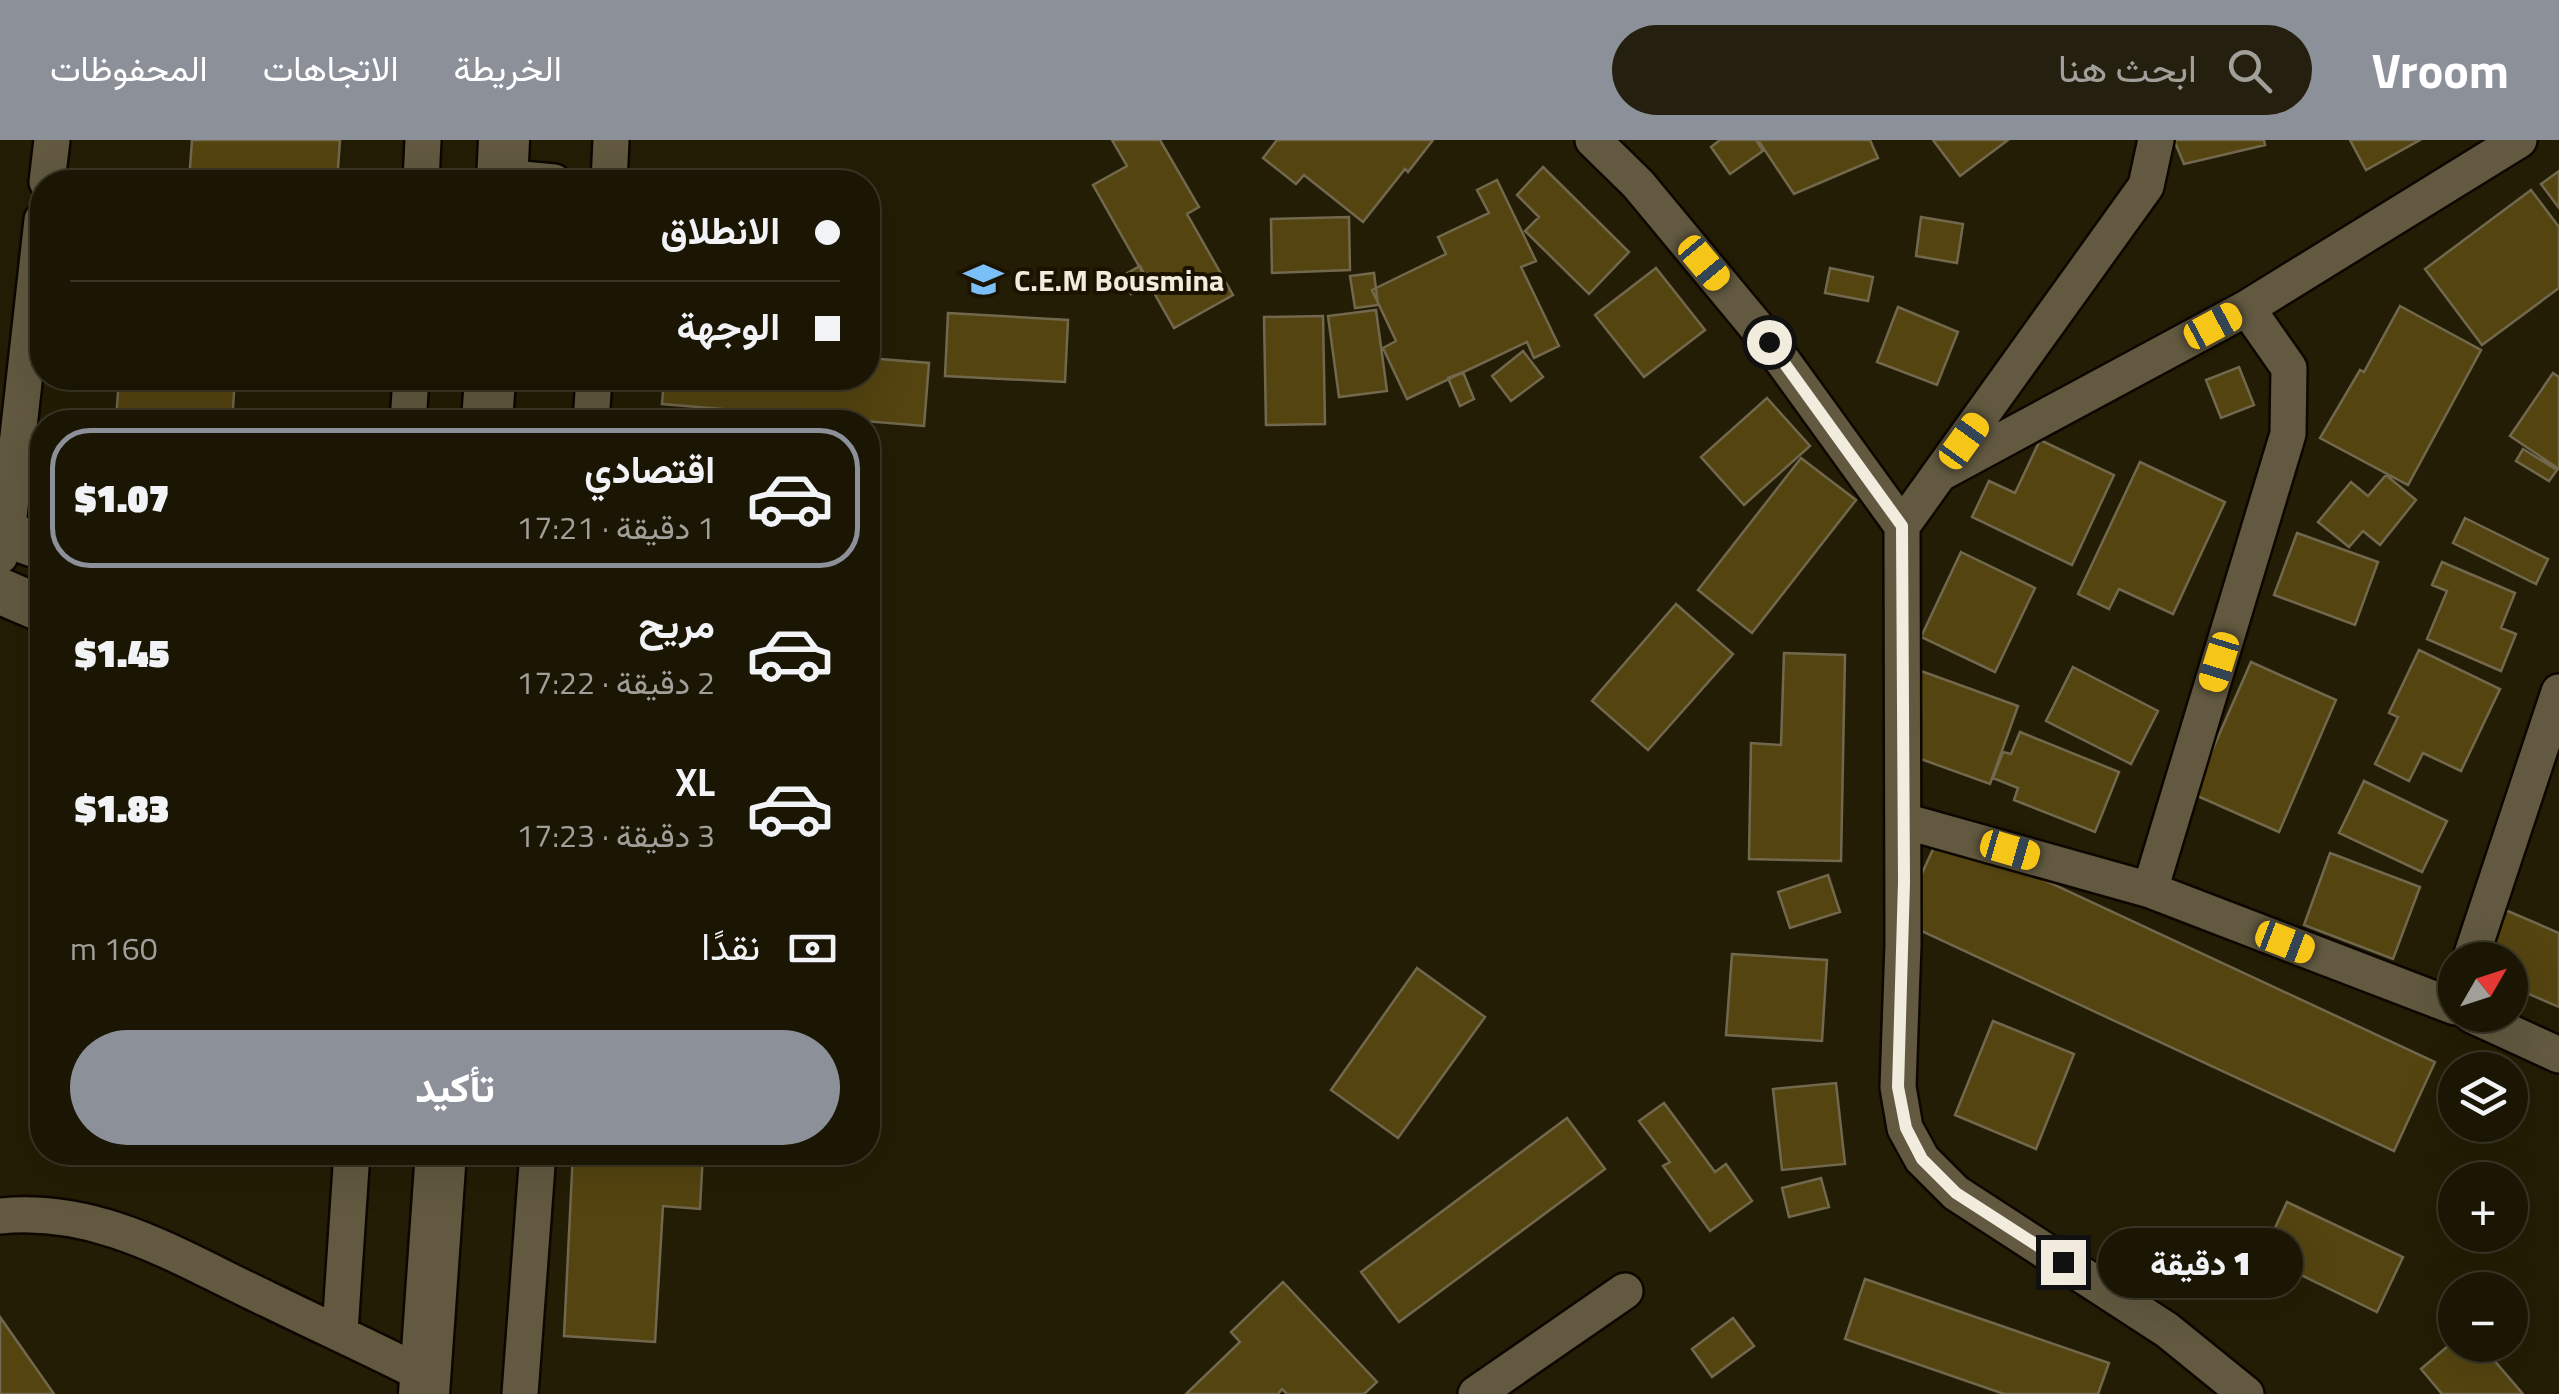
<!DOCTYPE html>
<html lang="ar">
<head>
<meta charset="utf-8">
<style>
	body { margin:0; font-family:"Titillium Web",Vazirmatn,sans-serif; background:#241f0e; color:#f1f3f6; direction:rtl; height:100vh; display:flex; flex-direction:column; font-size:38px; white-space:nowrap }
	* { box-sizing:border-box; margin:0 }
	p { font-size:32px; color:#a09f9a }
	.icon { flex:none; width:55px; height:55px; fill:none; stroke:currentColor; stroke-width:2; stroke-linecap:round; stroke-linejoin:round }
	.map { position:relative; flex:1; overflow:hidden; direction:ltr }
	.drawer { position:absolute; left:30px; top:270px; width:850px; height:755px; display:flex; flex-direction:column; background:#1b1604; border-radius:40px; box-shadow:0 10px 40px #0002,0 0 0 2px #393526; direction:rtl }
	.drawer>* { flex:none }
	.guide { position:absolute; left:30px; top:30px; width:850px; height:220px; border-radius:40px; box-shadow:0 10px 40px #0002,0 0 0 2px #393526; direction:rtl; display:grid; align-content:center; height:220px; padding:0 40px; background:#1b1604 }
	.needle { width:65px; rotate:51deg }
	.tools { position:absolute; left:2438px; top:802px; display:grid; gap:20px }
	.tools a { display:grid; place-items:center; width:90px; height:90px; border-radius:50%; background:#1b1604; box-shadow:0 10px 40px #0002,0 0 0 2px #393526; font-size:50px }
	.end { position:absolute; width:45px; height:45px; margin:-22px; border:12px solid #f1ecde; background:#111; box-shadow:0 0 0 5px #111 }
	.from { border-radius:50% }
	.bubble { position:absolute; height:70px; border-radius:35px; background:#1b1604; box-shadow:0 10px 40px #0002,0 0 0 2px #393526; font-size:32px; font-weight:800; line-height:70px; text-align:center; direction:rtl }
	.car { position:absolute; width:30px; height:60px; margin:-30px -15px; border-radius:12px; box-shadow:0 0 8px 2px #0007; background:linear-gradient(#f5c518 24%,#345 0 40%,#f5c518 0 76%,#345 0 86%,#f5c518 0) }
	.guide b { display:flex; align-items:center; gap:35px; height:95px; font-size:38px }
	.guide b+b { border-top:2px solid #393526 }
	.guide i { width:25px; height:25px; background:#f1f3f6 }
	ul { padding:18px 0 0; list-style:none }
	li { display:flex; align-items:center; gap:30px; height:140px; margin:0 20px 15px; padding:0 20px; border:5px solid transparent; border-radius:40px }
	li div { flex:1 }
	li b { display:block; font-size:38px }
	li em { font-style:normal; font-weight:800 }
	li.current { border-color:#8c9099 }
	li>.icon { width:90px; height:90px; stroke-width:1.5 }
	.pay { display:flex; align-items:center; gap:25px; height:110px; padding:0 40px; font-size:38px }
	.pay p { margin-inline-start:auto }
	.button { display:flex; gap:20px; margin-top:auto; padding:20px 40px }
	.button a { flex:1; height:115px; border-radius:60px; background:#8c9099; color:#fff; font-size:40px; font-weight:800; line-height:115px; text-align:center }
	header { display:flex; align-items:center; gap:60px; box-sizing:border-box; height:140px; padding:0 50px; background:#8c9099; color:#fff }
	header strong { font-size:48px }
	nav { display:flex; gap:55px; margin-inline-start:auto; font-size:35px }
	.search { width:700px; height:90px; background:#241f0e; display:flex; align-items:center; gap:25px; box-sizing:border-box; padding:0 35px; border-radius:55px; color:#a09f9a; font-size:38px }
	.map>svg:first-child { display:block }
	.building { fill:#544410; stroke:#71684e; stroke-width:2.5 }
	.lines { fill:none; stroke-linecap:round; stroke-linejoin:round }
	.minor-casing { stroke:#0d0700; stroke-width:40 }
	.tertiary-casing { stroke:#0d0700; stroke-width:50 }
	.secondary-casing { stroke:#0d0700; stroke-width:55 }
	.minor { stroke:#625940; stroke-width:35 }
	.tertiary { stroke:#625940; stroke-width:45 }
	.secondary { stroke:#625940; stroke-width:50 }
	.route { stroke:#f1ecde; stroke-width:12 }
	.labels { text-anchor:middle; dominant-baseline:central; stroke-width:8; stroke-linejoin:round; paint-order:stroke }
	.poi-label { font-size:30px; font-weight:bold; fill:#f1ecde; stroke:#1b1300; text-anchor:start }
</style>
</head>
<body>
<header>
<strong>Vroom</strong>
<div class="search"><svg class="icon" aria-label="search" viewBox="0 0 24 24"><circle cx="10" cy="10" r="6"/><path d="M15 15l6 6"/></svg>ابحث هنا</div>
<nav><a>الخريطة</a><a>الاتجاهات</a><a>المحفوظات</a></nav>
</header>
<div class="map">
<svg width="2559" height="1254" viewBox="0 0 2559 1254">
	<rect width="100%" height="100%" fill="#241d05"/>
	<!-- building -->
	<path class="building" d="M192,0H340L337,42H189Z
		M1112,0H1160L1199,67L1187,74L1233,155L1174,188L1093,45L1127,26Z
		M1277,0H1433L1408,32L1405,29L1363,82L1304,35L1296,44L1263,18Z
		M1720,0H1756L1763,11L1730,34L1711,7Z
		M1758,0H1870L1878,18L1794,54Z
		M1933,0H2008L1960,36Z
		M2174,0H2264L2265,5L2184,24Z
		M2350,0H2420L2366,30Z
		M1543,27L1629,112L1589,154L1525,91L1539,77L1517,55Z
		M2559,31V68L2541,44Z
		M1497,40L1536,121L1521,127L1559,206L1534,218L1527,202L1407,259L1383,208L1396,201L1372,150L1446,114L1438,97L1489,73L1477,50Z
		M2531,50L2559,87V148L2482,205L2425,129Z
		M1349,77L1350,130L1272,133L1271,79Z
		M1921,77L1963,84L1957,123L1916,116Z
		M1140,126L1150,144L1131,154L1122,136Z
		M1656,128L1705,190L1644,237L1595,175Z
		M1830,128L1873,137L1868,161L1825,153Z
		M1374,133L1378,165L1355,168L1350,136Z
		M2400,166L2481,210L2408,345L2320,298L2360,230L2364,232Z
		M1898,167L1958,192L1937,245L1877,222Z
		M1376,170L1387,251L1339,257L1328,176Z
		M948,173L1068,180L1065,242L945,236Z
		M1323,176L1325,284L1266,285L1264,177Z
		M1523,211L1543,237L1511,261L1492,236Z
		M868,218L929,223L924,286L662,264L664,238H868Z
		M2239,227L2254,265L2221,278L2206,240Z
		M1463,232L1474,259L1460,266L1448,238Z
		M2553,233L2559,237V329L2510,296Z
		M119,238H235L232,282L116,280Z
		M1767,258L1810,306L1744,365L1701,317Z
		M2040,300L2114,335L2072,425L1972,377L1989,341L2015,353Z
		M2523,309L2557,330L2549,341L2516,321Z
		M1801,318L1856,360L1752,493L1698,450Z
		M2140,322L2225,362L2173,474L2119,449L2109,469L2078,454Z
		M2386,335L2416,360L2380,405L2363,391L2349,407L2318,382L2351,342L2368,356Z
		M2465,378L2548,419L2536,444L2453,403Z
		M2297,393L2378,422L2355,485L2274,455Z
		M1961,412L2035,448L1995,532L1921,497Z
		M2442,422L2515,453L2501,488L2516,494L2501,531L2427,499L2447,451L2432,445Z
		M1676,464L1733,514L1648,610L1592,561Z
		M2419,510L2500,549L2461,631L2423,613L2409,641L2375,624L2398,577L2389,573Z
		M1784,513L1845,515L1841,721L1749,719L1751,603L1781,605Z
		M2251,522L2336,560L2279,692L2193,654Z
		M2073,527L2158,571L2131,624L2046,581Z
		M1921,531L2018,566L1990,644L1893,609Z
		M2020,592L2119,632L2095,692L2014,660L2018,648L1993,638L2003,612L2011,614Z
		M2364,641L2447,681L2422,732L2339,693Z
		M1941,692L2435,922L2394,1011L1900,781Z
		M2330,713L2420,747L2393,819L2304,785Z
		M1828,735L1840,772L1790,788L1778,752Z
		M2503,769L2559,793V867L2510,846V820H2482Z
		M1732,814L1827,820L1822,901L1726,895Z
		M1417,828L1485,877L1398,998L1331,950Z
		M1993,881L2074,914L2036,1009L1955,975Z
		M1836,943L1845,1024L1782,1030L1773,949Z
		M1664,963L1715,1032L1726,1024L1752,1061L1710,1091L1663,1026L1670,1022L1639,981Z
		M1567,978L1605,1029L1399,1182L1361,1132Z
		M161,1012H227V1017L161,1016Z
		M573,1012H703L700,1069L663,1066L655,1202L564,1196Z
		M1821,1038L1829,1067L1789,1077L1782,1048Z
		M2287,1062L2403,1117L2377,1172L2262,1116Z
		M1865,1139L2109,1223L2098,1254H2004L1845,1199Z
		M1283,1142L1377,1242L1364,1254H1287L1282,1249L1278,1254H1186L1240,1202L1231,1192Z
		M0,1177L54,1254H0Z
		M1733,1178L1754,1206L1712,1237L1692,1209Z
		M2455,1200V1205H2481L2523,1254H2442L2421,1229Z"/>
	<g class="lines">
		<defs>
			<path id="minor" d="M1593,0L1638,44L1769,202L1902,386L1903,804L1898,947L1905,988L1922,1019L1956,1053L2167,1190L2246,1254
				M502,37L554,42
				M47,42L52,0
				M421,42L423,0
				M609,42L611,0
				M408,282L411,238
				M591,282L594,238
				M1941,333L2247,168L2519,0
				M1902,386L2146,46L2156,0
				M0,416L7,395L42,80
				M1904,681L2150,750L2455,867
				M2150,750L2288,294L2289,228L2247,168
				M2470,820L2559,552
				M2472,875L2559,915
				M0,1076C101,1066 179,1118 267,1159C320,1185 373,1209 426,1236
				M340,1191L352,1012
				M520,1254L538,1012
				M1476,1254L1625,1151"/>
			<path id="tertiary" d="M0,392L42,407
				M0,451L42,469"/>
			<path id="secondary" d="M502,42L504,0
				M487,282L490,238
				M424,1254L441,1012"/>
		</defs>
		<!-- minor casing -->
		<use href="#minor" class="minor-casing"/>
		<!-- tertiary casing -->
		<use href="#tertiary" class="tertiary-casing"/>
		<!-- secondary casing -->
		<use href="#secondary" class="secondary-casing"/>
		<!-- minor -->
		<use href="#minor" class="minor"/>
		<!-- tertiary -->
		<use href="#tertiary" class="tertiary"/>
		<!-- secondary -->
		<use href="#secondary" class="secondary"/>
	</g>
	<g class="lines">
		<!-- route -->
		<path class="route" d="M1769,202L1902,386L1904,742L1898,947L1906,988L1922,1019L1956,1053L2063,1122"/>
	</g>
	<!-- icons -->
	<defs>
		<symbol id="school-bare" viewBox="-9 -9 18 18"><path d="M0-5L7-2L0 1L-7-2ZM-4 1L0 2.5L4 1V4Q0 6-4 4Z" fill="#7abff8" stroke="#1b1300" stroke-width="2.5" paint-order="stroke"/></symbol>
	</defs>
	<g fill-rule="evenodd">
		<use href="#school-bare" x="956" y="112" width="55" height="55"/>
	</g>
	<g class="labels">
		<!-- poi labels -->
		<g class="poi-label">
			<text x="1014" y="140">C.E.M Bousmina</text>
		</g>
	</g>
</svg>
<div class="tools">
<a><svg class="needle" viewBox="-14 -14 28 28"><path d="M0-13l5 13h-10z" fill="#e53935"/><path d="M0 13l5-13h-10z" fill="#a09f9a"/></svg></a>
<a><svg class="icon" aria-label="layers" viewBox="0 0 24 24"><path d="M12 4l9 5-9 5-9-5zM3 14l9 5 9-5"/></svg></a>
<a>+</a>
<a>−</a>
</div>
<i class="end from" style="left:1769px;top:202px"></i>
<i class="end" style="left:2063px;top:1122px"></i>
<div class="bubble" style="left:2098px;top:1088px;width:205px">1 دقيقة</div>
<i class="car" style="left:1704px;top:123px;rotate:140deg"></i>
<i class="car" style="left:2213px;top:186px;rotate:62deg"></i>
<i class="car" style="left:1964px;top:301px;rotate:36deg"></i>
<i class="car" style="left:2219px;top:522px;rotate:197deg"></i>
<i class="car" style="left:2010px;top:710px;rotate:106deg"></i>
<i class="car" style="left:2285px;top:802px;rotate:111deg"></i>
<div class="guide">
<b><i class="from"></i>الانطلاق</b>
<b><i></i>الوجهة</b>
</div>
<section class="drawer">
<ul>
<li class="current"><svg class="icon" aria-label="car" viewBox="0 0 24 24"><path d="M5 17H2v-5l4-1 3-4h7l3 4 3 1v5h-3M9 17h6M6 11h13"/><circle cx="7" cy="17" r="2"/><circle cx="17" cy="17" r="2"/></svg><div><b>اقتصادي</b><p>1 دقيقة · 17:21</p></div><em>$1.07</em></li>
<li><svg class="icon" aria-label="car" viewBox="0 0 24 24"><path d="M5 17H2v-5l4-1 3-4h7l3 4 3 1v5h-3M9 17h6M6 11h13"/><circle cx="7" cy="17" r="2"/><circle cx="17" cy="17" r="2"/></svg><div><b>مريح</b><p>2 دقيقة · 17:22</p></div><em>$1.45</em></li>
<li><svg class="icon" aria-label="car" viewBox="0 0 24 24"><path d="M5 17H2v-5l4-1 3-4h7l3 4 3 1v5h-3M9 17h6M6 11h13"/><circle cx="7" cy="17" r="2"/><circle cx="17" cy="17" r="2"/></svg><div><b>XL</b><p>3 دقيقة · 17:23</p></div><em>$1.83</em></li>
</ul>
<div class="pay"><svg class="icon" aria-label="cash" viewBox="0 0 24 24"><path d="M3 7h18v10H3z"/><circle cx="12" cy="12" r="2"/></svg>نقدًا<p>160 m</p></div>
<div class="button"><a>تأكيد</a></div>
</section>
</div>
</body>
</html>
